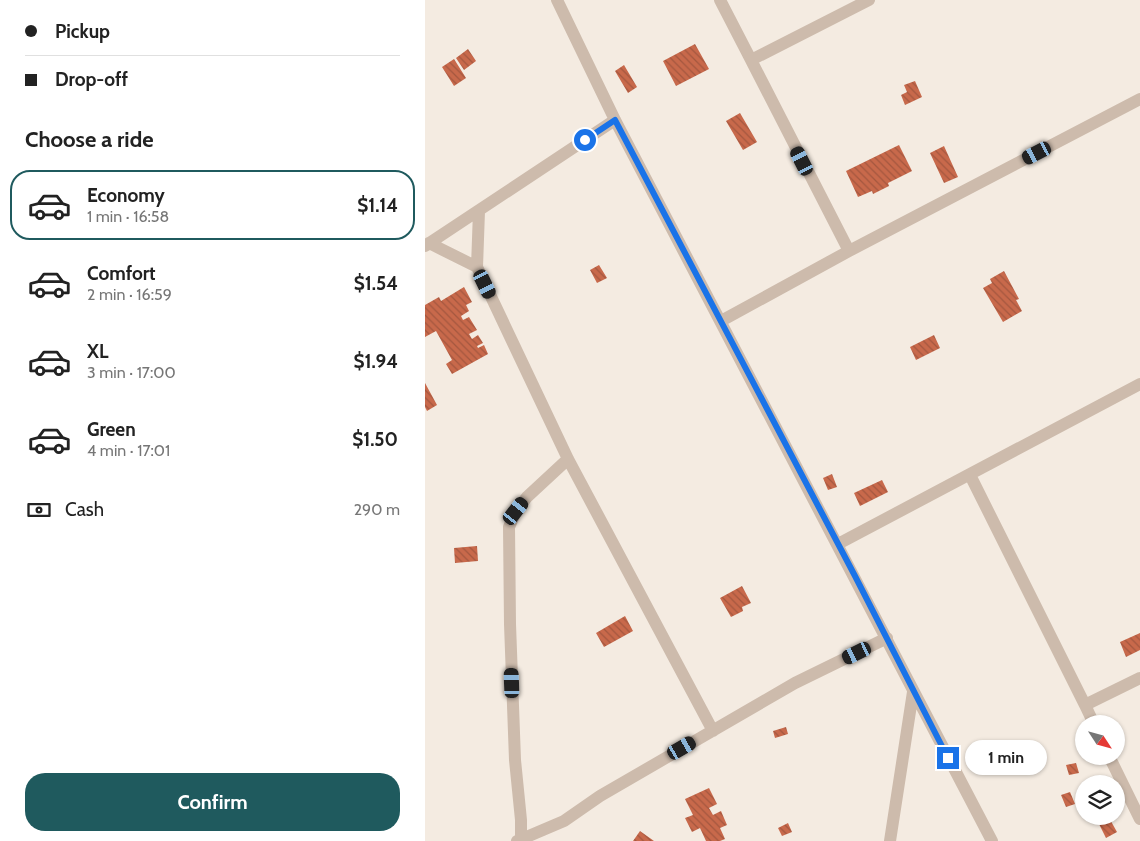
<!DOCTYPE html>
<html lang="en">
<head>
<meta charset="utf-8">
<style>
	body { margin:0; font-family:Cabin,sans-serif; background:#f2f2f2; color:#222; height:100vh; display:flex; flex-direction:column; font-size:19px; white-space:nowrap }
	* { box-sizing:border-box; margin:0 }
	p { font-size:16px; color:#767676 }
	.icon { flex:none; width:28px; height:28px; fill:none; stroke:currentColor; stroke-width:2; stroke-linecap:round; stroke-linejoin:round }
	.map { position:relative; flex:1; overflow:hidden }
	.side { display:flex; flex-direction:column; background:#fff; width:425px }
	.side>* { flex:none }
	.banner { display:grid; align-content:center; height:110px; padding:0 25px; background:#fff }
	.needle { width:32px; rotate:126deg }
	.fabs { position:absolute; left:650px; top:715px; display:grid; gap:10px }
	.fabs a { display:grid; place-items:center; width:50px; height:50px; border-radius:50%; background:#fff; box-shadow:0 1px 4px #0004; font-size:25px }
	.end { position:absolute; width:22px; height:22px; margin:-11px; border:6px solid #1a73e8; background:#fff; box-shadow:0 0 0 2px #fff }
	.from { border-radius:50% }
	.bubble { position:absolute; height:35px; border-radius:18px; background:#fff; box-shadow:0 1px 4px #0004; font-size:16px; font-weight:700; line-height:35px; text-align:center }
	.car { position:absolute; width:15px; height:30px; margin:-15px -8px; border-radius:6px; box-shadow:0 0 4px 1px #0007; background:linear-gradient(#222 24%,#8ab4d8 0 40%,#222 0 76%,#8ab4d8 0 86%,#222 0) }
	.banner b { display:flex; align-items:center; gap:18px; height:48px; font-size:19px }
	.banner b+b { border-top:1px solid #e0e0e0 }
	.banner i { width:12px; height:12px; background:#222 }
	ul { padding:0; list-style:none }
	li { display:flex; align-items:center; gap:15px; height:70px; margin:0 10px 8px; padding:0 15px; border:2px solid transparent; border-radius:20px }
	li div { flex:1 }
	li b { display:block; font-size:19px }
	li em { font-style:normal; font-weight:700 }
	li.selected { border-color:#1f5a5e }
	li>.icon { width:45px; height:45px; stroke-width:1.5 }
	h2 { padding:0 25px; font-size:22px; line-height:60px }
	.pay { display:flex; align-items:center; gap:12px; height:55px; padding:0 25px; font-size:19px }
	.pay p { margin-inline-start:auto }
	.action { display:flex; gap:10px; margin-top:auto; padding:10px 25px }
	.action a { flex:1; height:58px; border-radius:20px; background:#1f5a5e; color:#fff; font-size:20px; font-weight:700; line-height:58px; text-align:center }
	main { display:flex; flex:1; min-height:0 }
	.map>svg:first-child { display:block }
	.building { fill:url(#building-back-hatch) }
	.lines { fill:none; stroke-linecap:round; stroke-linejoin:round }
	.minor { stroke:#cdbbac; stroke-width:12 }
	.route { stroke:#1a73e8; stroke-width:6 }
</style>
</head>
<body>
<main>
<section class="side">
<div class="banner">
<b><i class="from"></i>Pickup</b>
<b><i></i>Drop-off</b>
</div>
<h2>Choose a ride</h2>
<ul>
<li class="selected"><svg class="icon" aria-label="car" viewBox="0 0 24 24"><path d="M5 17H2v-5l4-1 3-4h7l3 4 3 1v5h-3M9 17h6M6 11h13"/><circle cx="7" cy="17" r="2"/><circle cx="17" cy="17" r="2"/></svg><div><b>Economy</b><p>1 min · 16:58</p></div><em>$1.14</em></li>
<li><svg class="icon" aria-label="car" viewBox="0 0 24 24"><path d="M5 17H2v-5l4-1 3-4h7l3 4 3 1v5h-3M9 17h6M6 11h13"/><circle cx="7" cy="17" r="2"/><circle cx="17" cy="17" r="2"/></svg><div><b>Comfort</b><p>2 min · 16:59</p></div><em>$1.54</em></li>
<li><svg class="icon" aria-label="car" viewBox="0 0 24 24"><path d="M5 17H2v-5l4-1 3-4h7l3 4 3 1v5h-3M9 17h6M6 11h13"/><circle cx="7" cy="17" r="2"/><circle cx="17" cy="17" r="2"/></svg><div><b>XL</b><p>3 min · 17:00</p></div><em>$1.94</em></li>
<li><svg class="icon" aria-label="car" viewBox="0 0 24 24"><path d="M5 17H2v-5l4-1 3-4h7l3 4 3 1v5h-3M9 17h6M6 11h13"/><circle cx="7" cy="17" r="2"/><circle cx="17" cy="17" r="2"/></svg><div><b>Green</b><p>4 min · 17:01</p></div><em>$1.50</em></li>
</ul>
<div class="pay"><svg class="icon" aria-label="cash" viewBox="0 0 24 24"><path d="M3 7h18v10H3z"/><circle cx="12" cy="12" r="2"/></svg>Cash<p>290 m</p></div>
<div class="action"><a>Confirm</a></div>
</section>
<div class="map">
<svg width="715" height="841" viewBox="0 0 715 841">
	<defs>
		<pattern id="building-back-hatch" width="6" height="6" patternUnits="userSpaceOnUse" patternTransform="scale(1.25)"><rect width="6" height="6" fill="#c8694b"/><path d="M-1 5l2 2M0 0l6 6M5-1l2 2" fill="none" stroke="#a4573f"/></pattern>
	</defs>
	<rect width="100%" height="100%" fill="#f4ebe1"/>
	<!-- building -->
	<path class="building" d="M270,44L284,69L251,86L238,61Z
		M43,49L51,61L39,70L31,58Z
		M29,59L41,78L29,86L17,67Z
		M199,65L212,87L203,93L190,71Z
		M490,81L497,97L480,105L476,95L482,92L479,85Z
		M315,113L332,142L318,150L301,121Z
		M474,145L487,171L463,183L464,186L448,194L447,191L433,197L421,171Z
		M519,146L533,177L519,183L505,153Z
		M174,265L182,278L172,283L165,270Z
		M579,271L594,299L591,300L597,311L578,322L558,288L567,283L565,279Z
		M39,287L47,302L41,305L44,311L36,316L38,320L44,317L52,330L44,334L47,339L53,335L58,343L52,346L53,348L59,345L63,354L27,374L21,364L27,360L11,331L0,337V305L14,297L16,301Z
		M509,335L515,348L491,360L485,347Z
		M0,383L12,405L2,411L0,407Z
		M407,474L412,487L403,490L398,478Z
		M457,480L463,492L435,506L429,493Z
		M52,546L53,561L30,563L29,548Z
		M317,586L326,603L317,607L318,611L306,617L295,598Z
		M200,616L208,631L179,647L171,633Z
		M715,633V650L701,657L695,642Z
		M361,727L363,734L350,738L348,731Z
		M651,763L654,773L644,775L641,765Z
		M284,788L292,804L284,808L288,815L296,811L302,825L295,828L300,839L295,841H281L275,828L267,832L260,818L268,815L260,799Z
		M645,792L650,804L641,807L636,795Z
		M675,816H683L692,832L681,838L671,818Z
		M363,823L367,832L357,836L353,828Z
		M215,831L229,841H208Z"/>
	<g class="lines">
		<!-- minor -->
		<path class="minor" d="M132,0L190,120L567,841
			M295,0L326,60L444,0
			M326,60L424,251
			M54,211L52,267L143,459L288,731
			M4,243L52,267
			M0,246L190,120
			M296,321L424,251L715,99
			M545,475L660,705L715,678
			M413,544L715,384
			M660,705L669,724
			M684,756L715,819
			M96,839V820L90,760L85,624L84,527L91,511L102,497L143,459
			M92,841L139,821L175,796L370,683L462,638
			M465,841L488,692"/>
	</g>
	<g class="lines">
		<!-- route -->
		<path class="route" d="M160,140L190,120L430,576L523,758"/>
	</g>
</svg>
<div class="fabs">
<a><svg class="needle" viewBox="-14 -14 28 28"><path d="M0-13l5 13h-10z" fill="#e53935"/><path d="M0 13l5-13h-10z" fill="#767676"/></svg></a>
<a><svg class="icon" aria-label="layers" viewBox="0 0 24 24"><path d="M12 4l9 5-9 5-9-5zM3 14l9 5 9-5"/></svg></a>
</div>
<i class="end from" style="left:160px;top:140px"></i>
<i class="end" style="left:523px;top:758px"></i>
<div class="bubble" style="left:540px;top:740px;width:82px">1 min</div>
<i class="car" style="left:612px;top:153px;rotate:243deg"></i>
<i class="car" style="left:377px;top:161px;rotate:333deg"></i>
<i class="car" style="left:60px;top:284px;rotate:154deg"></i>
<i class="car" style="left:91px;top:511px;rotate:38deg"></i>
<i class="car" style="left:432px;top:653px;rotate:244deg"></i>
<i class="car" style="left:87px;top:683px;rotate:358deg"></i>
<i class="car" style="left:257px;top:748px;rotate:60deg"></i>
</div>
</main>
</body>
</html>
